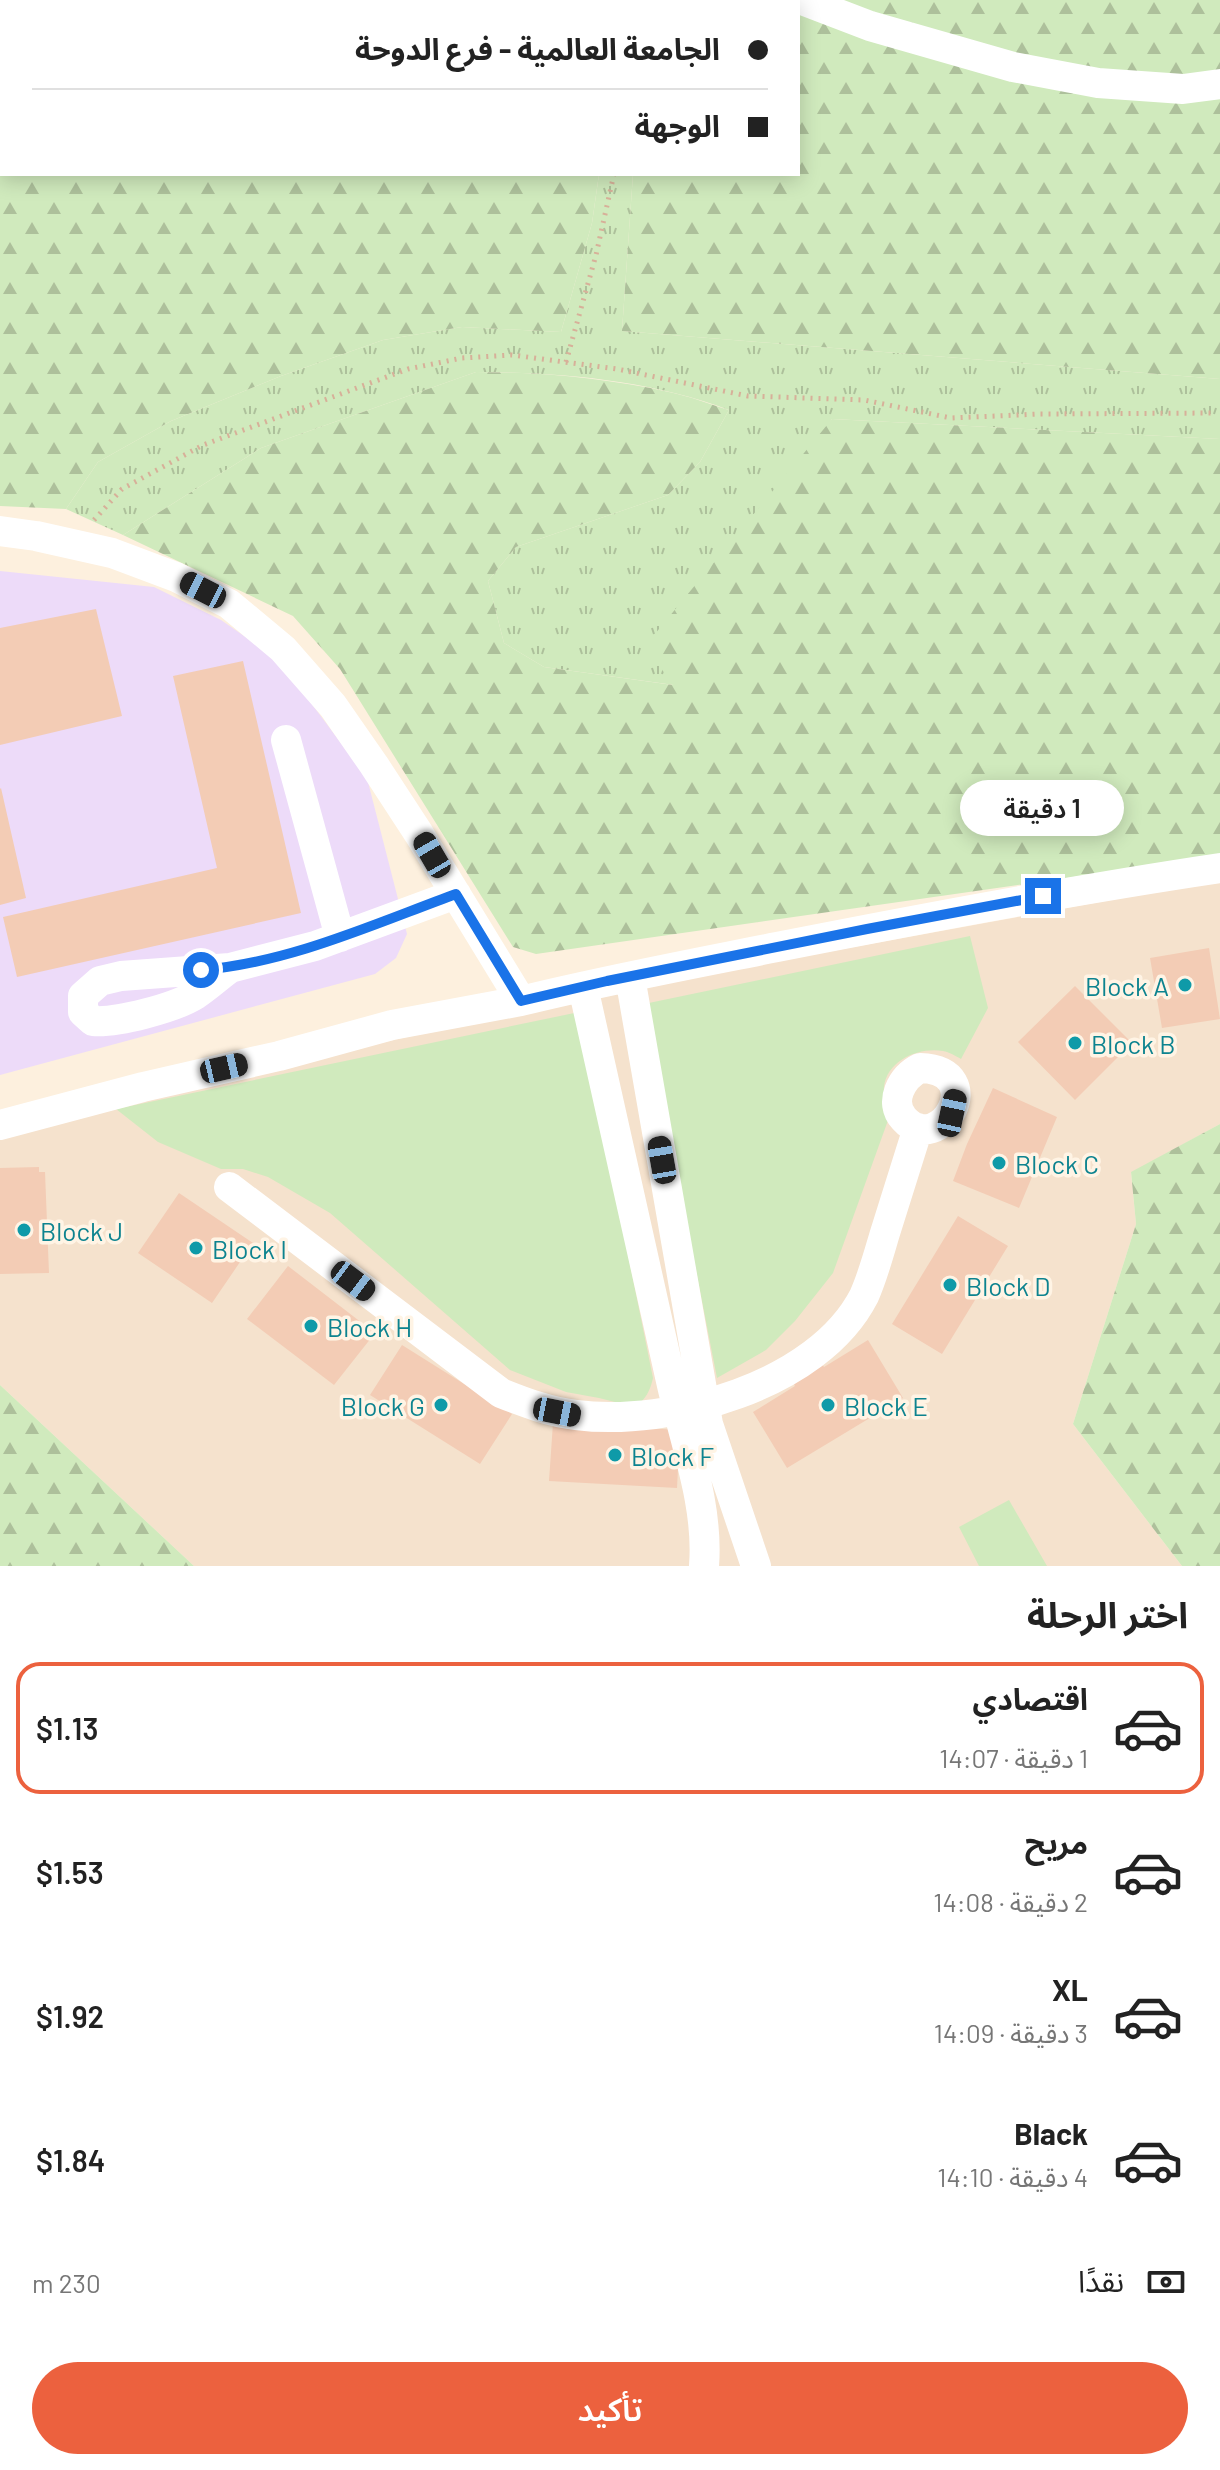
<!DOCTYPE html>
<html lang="ar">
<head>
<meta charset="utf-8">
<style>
	body { margin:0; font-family:Barlow,"Noto Sans Arabic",sans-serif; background:#f6f6f6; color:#222; direction:rtl; height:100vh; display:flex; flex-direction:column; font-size:30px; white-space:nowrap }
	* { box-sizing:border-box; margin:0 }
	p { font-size:26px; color:#767676 }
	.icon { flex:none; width:44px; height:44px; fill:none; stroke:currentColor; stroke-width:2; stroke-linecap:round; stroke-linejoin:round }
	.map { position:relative; height:1566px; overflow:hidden; direction:ltr }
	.panel { display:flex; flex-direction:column; background:#fff; flex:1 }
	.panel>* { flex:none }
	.banner { position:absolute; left:0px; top:0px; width:800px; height:176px; box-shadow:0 4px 20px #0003; direction:rtl; display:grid; align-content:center; height:176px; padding:0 32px; background:#fff }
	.end { position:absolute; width:36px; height:36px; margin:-18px; border:10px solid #1a73e8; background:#fff; box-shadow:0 0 0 4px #fff }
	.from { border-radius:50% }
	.bubble { position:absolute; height:56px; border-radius:28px; background:#fff; box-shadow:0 4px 20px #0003; font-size:26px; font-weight:600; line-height:56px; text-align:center; direction:rtl }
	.car { position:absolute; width:24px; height:48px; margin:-24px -12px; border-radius:10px; box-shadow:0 0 6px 2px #0007; background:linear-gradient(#222 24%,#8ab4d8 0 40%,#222 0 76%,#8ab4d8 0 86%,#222 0) }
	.banner b { display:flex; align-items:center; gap:28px; height:76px; font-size:30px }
	.banner b+b { border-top:2px solid #e0e0e0 }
	.banner i { width:20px; height:20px; background:#222 }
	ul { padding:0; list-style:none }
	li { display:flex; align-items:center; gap:24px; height:132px; margin:0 16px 12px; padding:0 16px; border:4px solid transparent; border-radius:24px }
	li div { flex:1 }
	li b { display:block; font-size:30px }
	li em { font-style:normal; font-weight:600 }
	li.selected { border-color:#ec613e }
	li>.icon { width:72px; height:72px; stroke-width:1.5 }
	h2 { padding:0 32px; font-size:36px; line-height:96px }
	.pay { display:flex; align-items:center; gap:20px; height:88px; padding:0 32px; font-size:30px }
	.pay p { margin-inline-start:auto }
	.action { display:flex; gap:16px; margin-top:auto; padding:16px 32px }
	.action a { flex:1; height:92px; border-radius:48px; background:#ec613e; color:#fff; font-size:32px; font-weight:600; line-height:92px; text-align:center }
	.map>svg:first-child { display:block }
	.residential { fill:#f5e2cd }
	.education { fill:#eddbf9 }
	.grass { fill:url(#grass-tufts) }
	.forest { fill:url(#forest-firs) }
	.garden { fill:#d0eabd }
	.building { fill:#f3ccb5 }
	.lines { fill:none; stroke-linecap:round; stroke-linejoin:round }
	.path { stroke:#d7b099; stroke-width:5; stroke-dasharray:2 6; stroke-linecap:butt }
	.minor { stroke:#fff; stroke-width:30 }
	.route { stroke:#1a73e8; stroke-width:10 }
	.culture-dot { fill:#0f9aa8; stroke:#fff4e5; stroke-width:3 }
	.labels { text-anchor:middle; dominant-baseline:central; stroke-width:7; stroke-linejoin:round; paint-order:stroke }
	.culture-label { font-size:26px; fill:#0d838f; stroke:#fff4e5; text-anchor:start }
</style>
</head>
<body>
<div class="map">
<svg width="1220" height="1566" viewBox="0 0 1220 1566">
	<defs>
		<pattern id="grass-tufts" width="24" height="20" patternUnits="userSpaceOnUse" patternTransform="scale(2)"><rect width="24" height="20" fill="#d0eabd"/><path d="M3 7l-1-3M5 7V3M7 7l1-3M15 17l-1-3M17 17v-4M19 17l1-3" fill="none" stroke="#adc09b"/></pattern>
		<pattern id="forest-firs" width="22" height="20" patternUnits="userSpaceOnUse" patternTransform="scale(2)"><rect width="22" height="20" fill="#d0eabd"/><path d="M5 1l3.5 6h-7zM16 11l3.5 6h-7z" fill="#adc09b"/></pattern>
	</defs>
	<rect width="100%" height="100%" fill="#fdf0de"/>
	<!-- residential -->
	<path class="residential" d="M1220,880V1124L1131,1173L1136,1224L1073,1424L1182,1566H194L0,1385V1128L613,991Z"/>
	<!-- education -->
	<path class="education" d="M0,571L154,587L221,620L279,660L367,778L407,934L396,958L375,974L0,1075Z"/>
	<!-- grass -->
	<path class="grass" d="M599,174H633L622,331L1220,379V439L832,419L674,685L544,667L504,643L488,581L516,547L668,495L700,462L729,410C651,380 559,372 476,372L261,448L123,535L66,509L98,462L171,421L281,376L383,340L462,327L561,332L592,223Z"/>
	<!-- forest -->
	<path class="forest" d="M0,0H90L89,2H2V38L0,39Z
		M638,0H1220V379L622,331L633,174H798V2H639Z
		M2,73V174H599L592,223L561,332L462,327L383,340L281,376L171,421L98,462L66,509L0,506V74Z
		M476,372C540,372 606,378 669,392C689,396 709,404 729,410L700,462L668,495L516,547L488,581L504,643L544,667L673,685L645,646L832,419L1220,439V856L536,954L513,947L340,669L293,616L123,535L261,448Z
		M1220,1124V1566H1182L1073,1424L1136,1224L1131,1172Z
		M0,1385L194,1566H0Z"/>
	<!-- garden -->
	<path class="garden" d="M970,936L988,1008L961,1059C956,1056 949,1052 943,1051C919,1047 887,1060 884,1087C883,1095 888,1104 891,1112L833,1273L795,1321L766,1350L717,1378L644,1004Z
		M579,1012L653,1378C650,1391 646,1399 635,1407L599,1398L566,1392L510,1370L330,1213L268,1177L243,1169H221L158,1142L116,1109Z
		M1009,1500L1047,1566H979L959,1527Z"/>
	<!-- building -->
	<path class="building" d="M96,609L122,716L0,745V628Z
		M243,661L301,913L17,977L3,917L217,868L173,676Z
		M1,788L26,898L0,905V789Z
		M1209,948L1220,1019L1162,1028L1150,958Z
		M1075,986L1132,1043L1075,1100L1018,1042Z
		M993,1088L1057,1117L1019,1208L953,1181L967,1144Z
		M39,1167V1172H45L49,1273L0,1274V1168Z
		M179,1193L253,1243L212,1303L138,1253Z
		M958,1216L1008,1246L942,1354L892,1324Z
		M288,1266L375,1333L334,1385L247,1319Z
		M868,1340L903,1398L787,1468L753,1412L795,1386L791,1378L820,1361L824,1367Z
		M402,1345L512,1414L480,1464L370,1395Z
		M553,1423L680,1430L677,1488L549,1481Z"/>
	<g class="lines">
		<!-- path -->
		<path class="path" d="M622,0V2
			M566,362L596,255L614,174
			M94,520L122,489L203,445L408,369L462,358L512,355L617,369L748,396L864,400L951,418L1040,414L1215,413"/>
		<!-- minor -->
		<path class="minor" d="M802,0L870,26L1013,67L1098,83L1183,89L1220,84
			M121,2L122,0
			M376,2L389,0
			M0,58L2,57
			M0,531L36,536L112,553L176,577L229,604L283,649L333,706L374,765L419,834L521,1001C606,980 692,964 777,947C924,918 1071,890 1220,868
			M286,740L340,937
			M230,968C218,977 207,987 195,995C174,1008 117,1023 93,1021L83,1012V996L100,981L121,976L230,968L315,946L456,894
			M630,977L708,1424L756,1566
			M583,987C612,1118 641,1249 671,1381C684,1441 709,1504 704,1566
			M920,1068C991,1070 940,1159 904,1119C888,1102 902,1077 920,1068Z
			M0,1125L143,1087L279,1056L392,1025L521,1001
			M229,1187L501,1393C526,1403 550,1412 576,1415C670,1427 818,1386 864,1296C873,1276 879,1253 885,1233C896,1198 907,1163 918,1128"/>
	</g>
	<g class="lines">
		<!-- route -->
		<path class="route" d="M201,970C289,963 374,924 456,894L521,1001L607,981L867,929L1043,896"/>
	</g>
	<!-- markers -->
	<g class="culture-dot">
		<circle cx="1185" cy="985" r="8"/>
		<circle cx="1075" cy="1043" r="8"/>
		<circle cx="999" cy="1163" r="8"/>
		<circle cx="24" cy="1230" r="8"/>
		<circle cx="196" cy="1248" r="8"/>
		<circle cx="950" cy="1285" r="8"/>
		<circle cx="311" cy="1326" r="8"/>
		<circle cx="441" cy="1405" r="8"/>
		<circle cx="828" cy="1405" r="8"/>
		<circle cx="615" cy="1455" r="8"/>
	</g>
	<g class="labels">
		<!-- culture labels -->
		<g class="culture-label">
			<text x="1169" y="985" text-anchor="end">Block A</text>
			<text x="1091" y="1043">Block B</text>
			<text x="1015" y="1163">Block C</text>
			<text x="40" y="1230">Block J</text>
			<text x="212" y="1248">Block I</text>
			<text x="966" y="1285">Block D</text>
			<text x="327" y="1326">Block H</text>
			<text x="425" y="1405" text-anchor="end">Block G</text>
			<text x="844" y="1405">Block E</text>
			<text x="631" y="1455">Block F</text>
		</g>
	</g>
</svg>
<i class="end from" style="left:201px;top:970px"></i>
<i class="end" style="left:1043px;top:896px"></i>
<div class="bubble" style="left:960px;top:780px;width:164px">1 دقيقة</div>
<i class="car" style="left:203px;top:590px;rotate:297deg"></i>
<i class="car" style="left:432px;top:855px;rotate:330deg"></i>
<i class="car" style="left:224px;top:1068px;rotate:77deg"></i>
<i class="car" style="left:952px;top:1113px;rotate:12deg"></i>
<i class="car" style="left:662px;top:1160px;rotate:350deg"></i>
<i class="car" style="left:353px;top:1281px;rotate:127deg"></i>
<i class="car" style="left:557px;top:1412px;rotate:101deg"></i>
<div class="banner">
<b><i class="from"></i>الجامعة العالمية - فرع الدوحة</b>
<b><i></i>الوجهة</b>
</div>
</div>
<section class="panel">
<h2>اختر الرحلة</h2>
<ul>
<li class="selected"><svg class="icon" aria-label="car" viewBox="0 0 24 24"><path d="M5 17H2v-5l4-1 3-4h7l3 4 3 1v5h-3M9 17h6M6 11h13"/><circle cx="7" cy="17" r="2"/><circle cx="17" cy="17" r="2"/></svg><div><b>اقتصادي</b><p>1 دقيقة · 14:07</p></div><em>$1.13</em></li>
<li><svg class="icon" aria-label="car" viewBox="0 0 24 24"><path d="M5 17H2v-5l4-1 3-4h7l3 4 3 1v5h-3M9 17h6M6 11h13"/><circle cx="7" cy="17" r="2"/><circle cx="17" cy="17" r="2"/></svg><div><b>مريح</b><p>2 دقيقة · 14:08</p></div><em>$1.53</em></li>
<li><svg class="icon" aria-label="car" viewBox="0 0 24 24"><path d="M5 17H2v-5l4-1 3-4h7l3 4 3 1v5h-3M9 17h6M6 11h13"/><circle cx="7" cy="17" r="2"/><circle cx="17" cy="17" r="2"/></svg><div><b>XL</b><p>3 دقيقة · 14:09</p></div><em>$1.92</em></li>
<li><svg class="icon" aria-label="car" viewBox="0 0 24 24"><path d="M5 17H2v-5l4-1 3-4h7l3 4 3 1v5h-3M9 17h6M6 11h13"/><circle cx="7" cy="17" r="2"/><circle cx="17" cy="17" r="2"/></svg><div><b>Black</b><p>4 دقيقة · 14:10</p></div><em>$1.84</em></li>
</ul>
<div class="pay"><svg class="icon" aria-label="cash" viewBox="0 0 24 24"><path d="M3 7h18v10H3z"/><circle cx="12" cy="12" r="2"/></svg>نقدًا<p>230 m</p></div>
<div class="action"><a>تأكيد</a></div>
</section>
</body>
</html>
